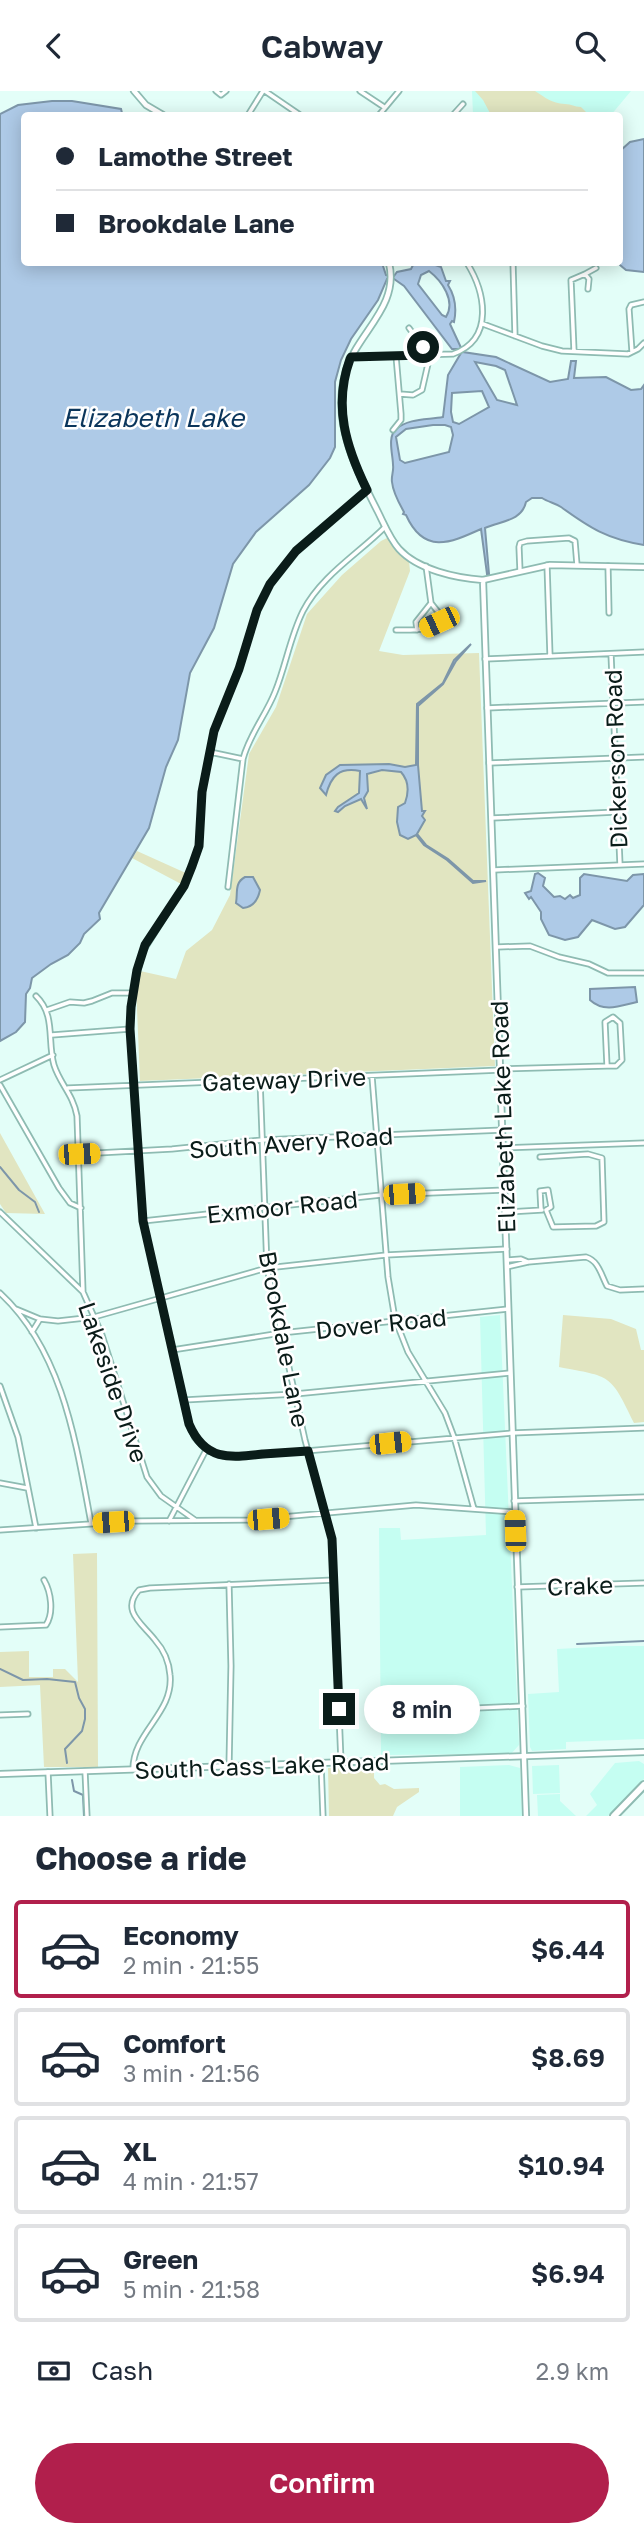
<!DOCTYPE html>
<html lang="en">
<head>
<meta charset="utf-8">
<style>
	body { margin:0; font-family:"Golos Text",sans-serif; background:#f6f6f7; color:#1f2937; height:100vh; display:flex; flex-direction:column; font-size:26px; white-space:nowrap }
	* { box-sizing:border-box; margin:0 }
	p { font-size:23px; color:#747a83 }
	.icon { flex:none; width:38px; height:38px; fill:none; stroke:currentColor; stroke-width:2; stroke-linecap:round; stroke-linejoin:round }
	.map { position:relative; height:1725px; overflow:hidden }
	.drawer { display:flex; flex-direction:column; background:#fff; flex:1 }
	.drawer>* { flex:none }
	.hud { position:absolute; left:21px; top:21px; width:602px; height:154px; border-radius:7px; box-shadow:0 4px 18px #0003; display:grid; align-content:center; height:154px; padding:0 35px; background:#fff }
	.end { position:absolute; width:32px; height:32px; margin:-16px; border:9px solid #0a1c19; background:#fff; box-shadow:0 0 0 4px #fff }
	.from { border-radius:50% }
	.bubble { position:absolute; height:49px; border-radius:24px; background:#fff; box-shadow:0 4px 18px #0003; font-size:23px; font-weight:600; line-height:49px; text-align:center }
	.car { position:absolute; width:21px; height:42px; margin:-21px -10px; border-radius:9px; box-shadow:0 0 5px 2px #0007; background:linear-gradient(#f5c518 24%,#345 0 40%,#f5c518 0 76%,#345 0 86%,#f5c518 0) }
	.hud b { display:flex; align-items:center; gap:24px; height:66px; font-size:26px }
	.hud b+b { border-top:2px solid #e0e1e3 }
	.hud i { width:18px; height:18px; background:#1f2937 }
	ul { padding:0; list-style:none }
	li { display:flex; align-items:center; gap:21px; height:98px; margin:0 14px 10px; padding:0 21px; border:4px solid #e0e1e3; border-radius:7px }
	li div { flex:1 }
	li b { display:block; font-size:26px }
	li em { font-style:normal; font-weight:600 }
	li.selected { border-color:#b11f4c }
	li>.icon { width:63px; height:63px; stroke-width:1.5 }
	h2 { padding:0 35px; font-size:32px; line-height:84px }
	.pay { display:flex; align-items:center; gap:18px; height:77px; padding:0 35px; font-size:26px }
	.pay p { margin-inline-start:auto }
	.cta { display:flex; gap:14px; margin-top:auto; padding:14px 35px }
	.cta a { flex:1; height:80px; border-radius:42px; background:#b11f4c; color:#fff; font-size:28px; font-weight:600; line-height:80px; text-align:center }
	header { display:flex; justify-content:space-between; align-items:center; height:91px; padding:0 35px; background:#fff; font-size:32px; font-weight:600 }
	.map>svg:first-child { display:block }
	.built { fill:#c5fef2 }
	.green { fill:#e1e5c1 }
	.water { fill:#aecae7; stroke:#7d96a9; stroke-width:2; fill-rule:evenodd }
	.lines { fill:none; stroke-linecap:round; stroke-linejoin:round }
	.stream { stroke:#7d96a9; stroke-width:2 }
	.minor-casing { stroke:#8ebbb2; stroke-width:7 }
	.tertiary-casing { stroke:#8ebbb2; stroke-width:8 }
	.secondary-casing { stroke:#8ebbb2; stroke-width:8 }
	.trunk-casing { stroke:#8ebbb2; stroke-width:10 }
	.minor { stroke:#fff; stroke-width:3.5 }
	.tertiary { stroke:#fff; stroke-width:4.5 }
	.secondary { stroke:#fff; stroke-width:4.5 }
	.trunk { stroke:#fff; stroke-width:6 }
	.route { stroke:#0a1c19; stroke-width:9 }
	.labels { text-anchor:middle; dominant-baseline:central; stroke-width:5; stroke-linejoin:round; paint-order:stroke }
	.street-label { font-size:24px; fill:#0a1c19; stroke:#fff }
	.water-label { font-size:26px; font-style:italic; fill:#0a355b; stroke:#fff }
</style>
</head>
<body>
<header><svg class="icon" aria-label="back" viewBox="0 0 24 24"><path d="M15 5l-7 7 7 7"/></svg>Cabway<svg class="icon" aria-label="search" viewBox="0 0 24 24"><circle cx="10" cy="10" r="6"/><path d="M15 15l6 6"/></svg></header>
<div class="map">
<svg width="644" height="1725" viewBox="0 0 644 1725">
	<rect width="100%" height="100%" fill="#e3fef8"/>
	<!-- built -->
	<path class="built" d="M472,0H631L611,24H473Z
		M500,1224L519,1654L511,1663L381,1664L379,1437H400L401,1449L486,1444L480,1226Z
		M617,1555H644V1648L566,1651V1658L532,1660L530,1656L528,1603L559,1601L557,1558Z
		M639,1670L644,1673V1688L608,1725H586L597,1714L590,1703L615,1672Z
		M509,1674L520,1677L522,1725H460V1676Z
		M559,1674L560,1702L533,1703L532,1675Z
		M560,1703V1710L576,1725H538L537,1704Z"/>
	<!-- green -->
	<path class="green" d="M475,0H535C546,7 551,12 565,13C572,13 574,16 581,16L589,24H491L483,9Z
		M387,447L409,470L410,480L379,560L403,564L479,562L495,975L140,990L136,894L140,880L176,888L186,860L212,839L230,804L249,663L276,616L307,523L342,484L381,450Z
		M137,760L188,783L183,794L132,767Z
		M0,1042L45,1123L6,1122L0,1113Z
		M563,1224L611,1228L636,1238L641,1259H644V1331L634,1332C610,1282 611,1286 559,1276Z
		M97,1462L98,1676H44L40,1594L0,1596V1561L29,1560V1586H53V1578H65L78,1591L73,1463Z
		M374,1675V1687L380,1694L385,1693L394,1698L419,1697V1701L397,1716L393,1725H329L328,1677Z"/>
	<!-- water -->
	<path class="water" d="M52,10H72L121,18L122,22L130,24H24V172H382L386,184L394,185L397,181L411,178L414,172H430L441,176L446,190H450L448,194C455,205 457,217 454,231L452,230L450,233L463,261L496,266L550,291L568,288L571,270H576L574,287L606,286L631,299L641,298L644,294V454C607,448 590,437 561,416C555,412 548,411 542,407H532L526,411C522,430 501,430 485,437L489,483H487L481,438C450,452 424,464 406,424L403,423L404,421C399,412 393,402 392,391C391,385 394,380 393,374C393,364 387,346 396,338C409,327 428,329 443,326L448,284L461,262L458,258H452L404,195L394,188H387L378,209L351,248L341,269L335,291V356L330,367L309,394L256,441L233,473L214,537L190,582L178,649L166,676L149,737L99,822L100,828L84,843L80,852L68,864L51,873L32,887L30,897L26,903L25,931L16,941L0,950V23L18,14ZM429,180C442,190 456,210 446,226L442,224L418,193L421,184ZM475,271L496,275L505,279L517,314L497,309ZM482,300L489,316L459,333L453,331L451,321L452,302ZM433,334H445L451,336L453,344L449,361L405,372L400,369L396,346L406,338Z
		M644,48V181L626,179L620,174V60L630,51Z
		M471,553L456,570L443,593L418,615V674L422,720H425L422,725L425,729L417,743L426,754L448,768L473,790H486L473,792L447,769L424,754L416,744L408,748L400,744L397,731L398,716L405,712C409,701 409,690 401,681L382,679L367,683L368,700L364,707L367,718L361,708L345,715L338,721L335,720L338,716L359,702L360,680C339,676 331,685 326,704L320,697L326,684L340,674L389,673L405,676L416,674L417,613L443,592L454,569Z
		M538,782L545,787L543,795L554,806L560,805L565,808L570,804L573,807L580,804V787L584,783L627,790L633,784L644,783V814L625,836L615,838L592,829L578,846L565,849L549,844L541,828V821L531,806L529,808L525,802L531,800L535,783Z
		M245,786H253L260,799C258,809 253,816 243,817L236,812C238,802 234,792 245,786Z
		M635,896L637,911C620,915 604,922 590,909V898Z"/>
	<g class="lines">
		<!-- stream -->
		<path class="stream" d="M0,1076L19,1099L35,1111L39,1121
			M577,1553L644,1550
			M0,1578L23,1589L47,1588L75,1591L79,1607L85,1618V1628L82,1640L65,1658L67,1672
			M72,1689L74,1700L83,1704L84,1725"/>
		<defs>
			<path id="minor" d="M216,0L221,4L226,0
				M265,0L300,24
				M360,0L384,16
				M248,24L263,0
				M379,24L399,0
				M453,24L463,13
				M513,172L515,245
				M585,183L596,177
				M483,233L542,255L562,260L628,263L638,258L644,252
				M409,237L423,256L424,264
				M574,260L571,189L585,183L589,188L588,198
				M632,261L629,218L631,214L644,211
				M351,266L453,263C495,248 485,201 467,172
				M400,303L413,304L422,299L430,264
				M393,339L401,329V323L396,265
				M547,474L550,565
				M608,475L609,522
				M520,480L519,456L520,452L527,450L569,447L575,450L577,474
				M396,539C412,539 432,541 442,526L431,512L426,475
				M417,539L416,531L431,512
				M611,563L620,774
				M485,568L644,561
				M487,617L644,611
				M210,661L243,668
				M489,672L644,666
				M492,727L617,721
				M494,779L644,773
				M228,796L243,668C249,644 266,624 275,601C286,574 290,546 303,520C321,485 358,463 385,436
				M497,856L530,855L559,866L589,873L608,882H644
				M36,905C56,924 47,950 54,974C60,993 73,1003 77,1025L83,1201
				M47,919L70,911L84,912L92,910L112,902H133
				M52,944L130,938
				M501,978L607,975H616L622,969L620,932L613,926L605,931L607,975
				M372,985L388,1186L395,1228L408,1261L445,1322L454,1346L474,1418
				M0,989L53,964
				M260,989L267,1177L305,1349L332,1448L341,1671
				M0,994L59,1097L70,1112L81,1117
				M68,997L501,979
				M503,1057L644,1052
				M79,1063L172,1058L262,1049L503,1039
				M540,1066L588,1063L602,1067L604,1131L596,1135L553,1136L546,1119L551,1116L548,1099L540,1100L541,1119
				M0,1121L83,1201L102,1244L147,1386L161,1405L195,1429
				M506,1121L542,1119
				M143,1130L381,1104L505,1099
				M507,1169L521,1168L528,1171
				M507,1176L528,1171L586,1166C599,1170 601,1184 607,1195L620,1199L644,1198
				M0,1202C63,1260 76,1352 91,1432
				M16,1218L40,1228L58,1230L94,1226L267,1177L386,1164L507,1158
				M32,1241L40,1228
				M172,1259L281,1242L508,1218
				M0,1295L18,1346L36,1437
				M184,1309L295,1303L510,1282
				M206,1359L223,1365L237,1366L512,1342L644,1337
				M0,1392L27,1397
				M514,1410L644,1406
				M169,1430L206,1359L195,1347L189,1333L143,1130L130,938L133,902L142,862L184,795L199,755L202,701L214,640L239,577L257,519L270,493L296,460L367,399
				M0,1439L135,1430L249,1429L416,1414L514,1421
				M517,1496L644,1492
				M0,1536L46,1534C54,1522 51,1501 44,1489
				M455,1618L523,1615
				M0,1624L28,1623
				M321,1672L323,1725
				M229,1675L231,1575L229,1493
				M133,1678C133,1641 174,1622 170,1584C169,1571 164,1559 155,1549C143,1533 120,1520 139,1499L150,1497L334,1489
				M85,1680L87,1725
				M48,1681L50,1725"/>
			<path id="tertiary" d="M483,489L550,474L644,476
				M0,1683L644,1661"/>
			<path id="secondary" d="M134,0L146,14L163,24
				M389,172C400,217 355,243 345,283C332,333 356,378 378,421C384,433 390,448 399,458C418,479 456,487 483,489L526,1725"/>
			<path id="trunk" d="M614,1725L644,1694"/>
		</defs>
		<!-- minor casing -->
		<use href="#minor" class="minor-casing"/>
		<!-- tertiary casing -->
		<use href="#tertiary" class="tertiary-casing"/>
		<!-- secondary casing -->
		<use href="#secondary" class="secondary-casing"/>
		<!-- trunk casing -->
		<use href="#trunk" class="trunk-casing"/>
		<!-- minor -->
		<use href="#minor" class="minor"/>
		<!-- tertiary -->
		<use href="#tertiary" class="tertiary"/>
		<!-- secondary -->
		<use href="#secondary" class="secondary"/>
		<!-- trunk -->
		<use href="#trunk" class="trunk"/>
	</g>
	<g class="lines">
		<!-- route -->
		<path class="route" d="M339,1618L332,1448L308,1360C293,1361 278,1362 263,1363C229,1367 205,1370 189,1333L143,1130L130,938L131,916L137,879L145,854L184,795L192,775L199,755L202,701L214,640L239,578L257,519L270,493L296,460L367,399C346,356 333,315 350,268L351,266L424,264L423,256"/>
	</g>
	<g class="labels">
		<!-- street labels -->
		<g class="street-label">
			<text transform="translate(615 668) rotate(-92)">Dickerson Road</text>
			<text transform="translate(284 988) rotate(-2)">Gateway Drive</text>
			<text transform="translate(502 1026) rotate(-92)">Elizabeth Lake Road</text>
			<text transform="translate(291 1051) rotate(-4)">South Avery Road</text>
			<text transform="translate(282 1115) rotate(-6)">Exmoor Road</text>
			<text transform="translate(381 1232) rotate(-6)">Dover Road</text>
			<text transform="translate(285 1248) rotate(79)">Brookdale Lane</text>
			<text transform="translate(114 1291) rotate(71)">Lakeside Drive</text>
			<text transform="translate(580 1494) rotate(-2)">Crake</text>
			<text transform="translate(262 1674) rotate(-2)">South Cass Lake Road</text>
		</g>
		<!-- water labels -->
		<g class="water-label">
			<text x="153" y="326">Elizabeth Lake</text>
		</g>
	</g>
</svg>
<i class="end from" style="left:423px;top:256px"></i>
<i class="end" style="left:339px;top:1618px"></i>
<div class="bubble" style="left:364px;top:1594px;width:116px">8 min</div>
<i class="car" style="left:439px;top:531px;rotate:245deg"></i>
<i class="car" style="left:79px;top:1063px;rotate:88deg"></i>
<i class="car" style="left:404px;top:1103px;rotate:87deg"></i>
<i class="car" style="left:390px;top:1352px;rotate:84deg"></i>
<i class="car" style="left:268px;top:1428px;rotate:85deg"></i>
<i class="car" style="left:113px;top:1431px;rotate:266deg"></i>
<i class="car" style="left:515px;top:1440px;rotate:358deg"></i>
<div class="hud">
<b><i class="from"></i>Lamothe Street</b>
<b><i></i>Brookdale Lane</b>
</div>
</div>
<section class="drawer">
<h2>Choose a ride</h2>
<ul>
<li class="selected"><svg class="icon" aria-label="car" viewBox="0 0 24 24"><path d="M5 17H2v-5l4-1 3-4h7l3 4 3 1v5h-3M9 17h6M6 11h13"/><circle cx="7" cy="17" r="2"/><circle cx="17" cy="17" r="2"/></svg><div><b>Economy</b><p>2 min · 21:55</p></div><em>$6.44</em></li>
<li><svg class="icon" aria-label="car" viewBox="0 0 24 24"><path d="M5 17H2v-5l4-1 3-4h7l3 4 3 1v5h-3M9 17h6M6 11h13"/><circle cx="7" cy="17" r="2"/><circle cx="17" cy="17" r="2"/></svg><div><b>Comfort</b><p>3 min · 21:56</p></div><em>$8.69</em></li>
<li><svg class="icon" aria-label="car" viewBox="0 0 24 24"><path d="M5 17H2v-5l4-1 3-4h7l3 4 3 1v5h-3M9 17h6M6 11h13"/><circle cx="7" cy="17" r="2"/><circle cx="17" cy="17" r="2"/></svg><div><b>XL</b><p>4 min · 21:57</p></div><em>$10.94</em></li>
<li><svg class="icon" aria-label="car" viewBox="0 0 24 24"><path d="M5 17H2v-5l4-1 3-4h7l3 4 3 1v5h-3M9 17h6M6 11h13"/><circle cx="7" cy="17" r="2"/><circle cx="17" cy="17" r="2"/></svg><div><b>Green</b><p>5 min · 21:58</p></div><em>$6.94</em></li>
</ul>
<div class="pay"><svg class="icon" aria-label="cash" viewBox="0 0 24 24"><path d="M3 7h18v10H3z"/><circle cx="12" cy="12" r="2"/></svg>Cash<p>2.9 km</p></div>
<div class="cta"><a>Confirm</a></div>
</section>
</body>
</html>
